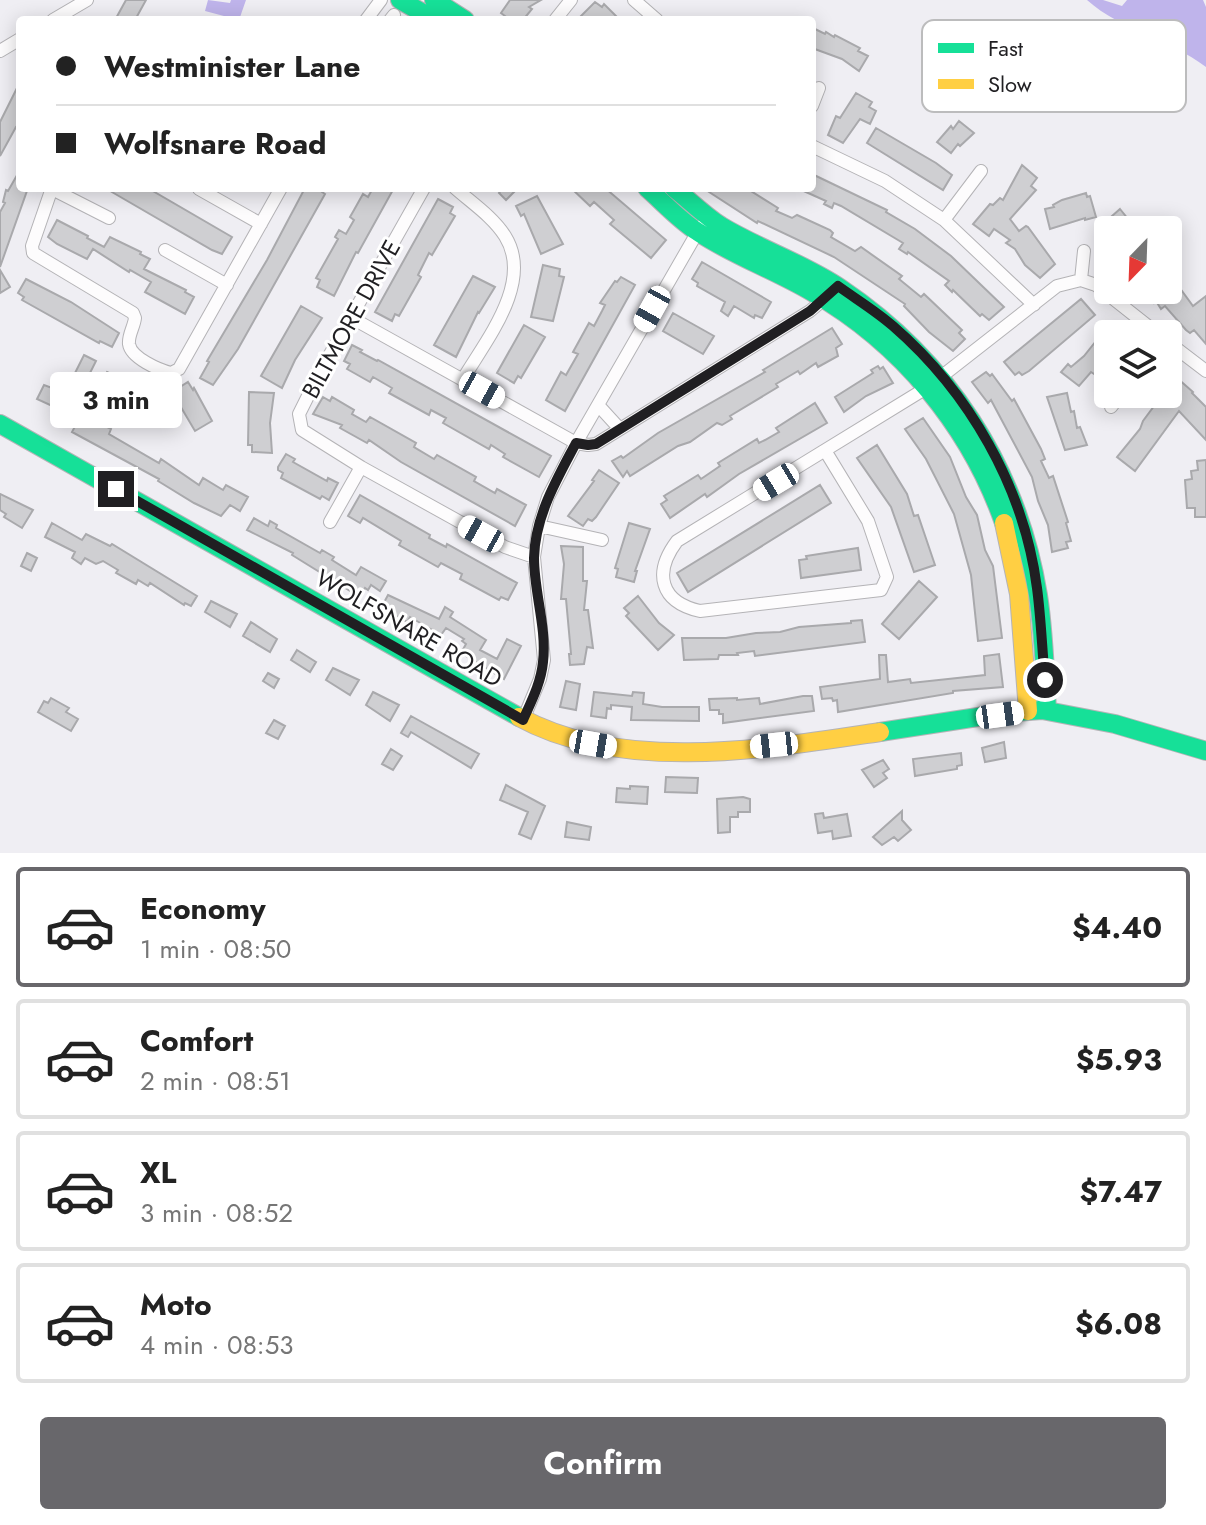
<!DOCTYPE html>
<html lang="en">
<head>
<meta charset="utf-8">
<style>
	body { margin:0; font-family:Jost,sans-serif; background:#f2f2f2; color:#222; height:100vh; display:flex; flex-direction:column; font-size:30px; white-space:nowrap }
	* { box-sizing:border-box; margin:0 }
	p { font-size:26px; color:#767676 }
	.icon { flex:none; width:44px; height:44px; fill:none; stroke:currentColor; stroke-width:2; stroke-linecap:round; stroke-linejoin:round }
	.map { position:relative; height:853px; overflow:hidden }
	.drawer { display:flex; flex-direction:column; background:#fff; flex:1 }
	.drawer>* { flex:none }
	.hud { position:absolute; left:16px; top:16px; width:800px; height:176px; border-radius:8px; box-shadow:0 4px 20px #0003; display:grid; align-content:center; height:176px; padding:0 40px; background:#fff }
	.needle { width:52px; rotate:203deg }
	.controls { position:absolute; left:1094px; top:216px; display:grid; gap:16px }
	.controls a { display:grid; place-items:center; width:88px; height:88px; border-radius:8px; background:#fff; box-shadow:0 4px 20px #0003; font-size:40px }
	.end { position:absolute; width:36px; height:36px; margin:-18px; border:10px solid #201f22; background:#fff; box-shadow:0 0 0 4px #fff }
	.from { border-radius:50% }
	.bubble { position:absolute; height:56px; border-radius:8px; background:#fff; box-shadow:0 4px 20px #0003; font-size:26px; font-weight:700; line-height:56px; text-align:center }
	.car { position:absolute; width:24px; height:48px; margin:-24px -12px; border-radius:10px; box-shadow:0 0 6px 2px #0007; background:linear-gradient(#fff 24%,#345 0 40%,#fff 0 76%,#345 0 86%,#fff 0) }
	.hud b { display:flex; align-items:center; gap:28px; height:76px; font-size:30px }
	.hud b+b { border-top:2px solid #e0e0e0 }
	.hud i { width:20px; height:20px; background:#222 }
	ul { padding:14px 0 0; list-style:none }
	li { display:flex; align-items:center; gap:24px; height:120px; margin:0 16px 12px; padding:0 24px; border:4px solid #e0e0e0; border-radius:8px }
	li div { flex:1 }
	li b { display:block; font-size:30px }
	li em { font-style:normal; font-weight:700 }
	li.selected { border-color:#68676b }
	li>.icon { width:72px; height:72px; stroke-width:1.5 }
	.primary-button { display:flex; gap:16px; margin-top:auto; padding:16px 40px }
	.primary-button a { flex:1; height:92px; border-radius:8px; background:#68676b; color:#fff; font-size:32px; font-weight:700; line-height:92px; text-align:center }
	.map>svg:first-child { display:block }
	.water { fill:#bfb4eb }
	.building { fill:#cfcfd2; stroke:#a9a9ac; stroke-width:2 }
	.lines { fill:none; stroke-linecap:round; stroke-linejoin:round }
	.street-casing { stroke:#b4b3b6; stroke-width:14 }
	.fast-casing { stroke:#b4b3b6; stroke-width:20 }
	.slow-casing { stroke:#b4b3b6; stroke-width:20 }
	.street { stroke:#fdfcfd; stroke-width:12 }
	.fast { stroke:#16e098; stroke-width:18 }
	.slow { stroke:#ffcf43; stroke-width:18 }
	.route { stroke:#201f22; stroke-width:10 }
	.labels { text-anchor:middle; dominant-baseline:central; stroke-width:6; stroke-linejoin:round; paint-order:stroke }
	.street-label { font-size:24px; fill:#201f22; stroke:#fff }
	.key { fill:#fff; stroke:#bcbcbd; stroke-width:2 }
	.key-label { font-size:22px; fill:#201f22 }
</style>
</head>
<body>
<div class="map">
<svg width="1206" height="853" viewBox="0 0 1206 853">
	<rect width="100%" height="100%" fill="#efeef3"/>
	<!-- water -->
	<path class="water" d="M208,0L230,3L231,0H246L239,20L205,11Z
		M1087,0H1103L1122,6L1127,0H1203L1206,7V67C1169,39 1122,31 1087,0Z"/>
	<!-- building -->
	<path class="building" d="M126,0H146L135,20H115Z
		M510,0H541L529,7L532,9L523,20H501L505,16L501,13Z
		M595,2L602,7L604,4L620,20H577Z
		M815,29L825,34L826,32L834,37L835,35L860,48L858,51L868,56L859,71L842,59L812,48V34Z
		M20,82V128L16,127L0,156V122Z
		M856,93L872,102L869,107L876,111L870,124L860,119L843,143L828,135L836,116L840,118Z
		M959,121L974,133L960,146L958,144L951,153L937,142L951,126L953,129Z
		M876,128L936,163L952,175L943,190L867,143Z
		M1022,165L1037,178L1031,186L1036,190L1010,219L1019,231L1026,226L1028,227L1055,264L1040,278L1025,265L1015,249L1006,243L1010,240L994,229L989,236L973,224L990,204L993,205L1000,198L1003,200Z
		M20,170V188H28L0,267V212L5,203L3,202L6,190L8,191Z
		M812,174L887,210L886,212L915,229L951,256L1004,307L989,320L982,314L980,316L953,290L952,292L945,285L949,281L908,252L907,254L899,249L903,243L841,206L834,203L832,208L824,204L826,201L797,188H812Z
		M105,188L151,190L232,237L222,254L212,250Z
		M305,188H324L322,192L325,194L238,349L213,385L200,378L209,362L207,361L267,260Z
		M373,188H394L358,253L356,252L334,296L317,287L320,280L316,278L338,239L335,237L339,230L346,234L354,220L350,217L354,210L363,194L368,197Z
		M503,188H518L506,200L499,193Z
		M571,188H605L666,240L651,258L610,224L614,220L594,202L590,206Z
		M703,188H746L778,208L776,211L792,218L797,215L830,230L833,233L831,237L855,251L861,247L902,276L899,279L921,297L924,294L962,330L959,333L965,339L953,351L929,332L904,306L905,304L834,257L758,221L757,223Z
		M1086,193L1087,197L1090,196L1096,217L1085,220V218L1050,229L1045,209L1054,207L1053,205L1062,200Z
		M537,196L563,244L541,254L524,214L521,216L516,206Z
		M438,199L453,207L450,213L455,216L432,255L429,253L418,275L421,277L399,316L395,314L392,321L375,312Z
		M1120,209L1132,224L1131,225L1135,230H1110L1104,223Z
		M57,220L88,236L87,238L104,247L110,237L141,252L140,254L150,259L144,269L186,290L185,292L194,297L185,314L145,292L151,282L130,270L129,272L93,249L87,259L57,244L48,237Z
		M702,262L771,302L762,318L755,315L754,318L734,306L728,316L721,311L725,302L697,286L698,283L692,279Z
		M543,265L560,269L559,276L564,277L553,321L531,317Z
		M0,270L10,287L0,293Z
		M473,276L495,287L479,313L478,312L456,357L434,345Z
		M621,277L635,285L565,411L546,400L561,372L566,375L578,354L573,352L589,323L594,326L602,311L605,305L600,303L615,281L617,282Z
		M26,279L71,302L119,333L112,347L100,341L99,343L22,300L24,297L18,293Z
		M1173,287L1178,295L1182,291L1193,306L1206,296V344L1194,330L1190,333L1186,330L1165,306L1161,309L1156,301L1154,303L1145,290H1169Z
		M1081,299L1095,315L1029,371L1022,375L1019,372L1015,375L1004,362Z
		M301,306L322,318L295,360L282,388L261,376Z
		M673,313L714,336L703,354L663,331Z
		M524,325L545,337L521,378L518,376L514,383L497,373Z
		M832,328L842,344L836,348L838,356L818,367L816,363L800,374L798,371L776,384L778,387L730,416L732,419L722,425L717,423L690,442L678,446L630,476L627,471L623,477L612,461L621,456L623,458L658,433L765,372L763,370Z
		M1108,332V357L1094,374L1091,372L1079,386L1061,372L1068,364L1071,367L1084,356L1096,341L1099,343Z
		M352,345L362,350L360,352L377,361L378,360L551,456L539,477L503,457L505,454L491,445L489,449L443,423L446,418L431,410L429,415L389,393L392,388L373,377L370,382L347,369L350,364L344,361Z
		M84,355L96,361L86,381L74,375Z
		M878,366L880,369L883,367L893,383L866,396L844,412L835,397L873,373L871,370Z
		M1168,370L1193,392L1192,393L1206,407V440L1179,411L1135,471L1117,457L1140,429L1143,421L1163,394H1168Z
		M107,372L167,404L159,419L153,415L152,418L103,391L104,388L100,386Z
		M986,372L990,376L992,374L1012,401L1014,399L1041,449L1045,459L1041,461L1049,478L1053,476L1068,522L1066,523L1071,541L1066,542L1068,548L1052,552L1048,525L1038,501L1032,477L991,400L988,403L972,382Z
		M58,374L72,380L65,395L69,397L63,411L37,399L44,385L52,388Z
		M188,382L193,390L194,388L212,421L195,431L172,392Z
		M249,392L274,393L270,423L272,453L252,452V445H248Z
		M1067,393L1071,412L1074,411L1077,428L1080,427L1087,445L1065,450L1047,397Z
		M323,397L330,401L332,397L354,410L352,414L366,422L370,417L416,443L414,447L434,459L437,455L476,477L474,481L495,493L497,489L526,505L515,526L401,462L369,440L367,443L340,428L342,425L313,414Z
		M815,403L827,423L739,474L707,497L705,494L670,518L661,504L667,500L664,496L698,475L701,479L720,466L718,463L757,439L759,443L765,440L779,432L776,428Z
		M82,413L111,429L109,434L159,463L161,459L199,485L203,478L223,490L226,485L248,497L240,511L230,505L221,516L194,503L158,481L159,479L72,432Z
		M923,418L950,457L966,497L977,515L985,550L993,566L1002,638L978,641L971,575L954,514L926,459L905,429Z
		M877,445L907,494L914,516L918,515L935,565L914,572L891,507L857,458Z
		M286,454L295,459L293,462L327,481L328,478L338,483L329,500L322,496L320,499L281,478L283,473L278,470V467Z
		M1206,460V517H1195V508H1187L1185,480L1192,479L1191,471L1198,470L1197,461Z
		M599,470L619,483L596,517L592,521L588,519L583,526L568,516L594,481L592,480Z
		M820,485L831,503L688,592L677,573Z
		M0,494L33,510L22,528L4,517L6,514L0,510Z
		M360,495L430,535L429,538L446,547L447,544L517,583L508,600L501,597L499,600L460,579L462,574L441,563L438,567L399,545L401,541L363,518L360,523L348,516Z
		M254,518L268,526L270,521L277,525L276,528L320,553L322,550L334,557L332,560L356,575L361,567L386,581L380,591L371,585L368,590L365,588L360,597L292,555L293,553L247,530Z
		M52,523L82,540L86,534L110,546L112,544L197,596L191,606L185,603L184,605L150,583L148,586L138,580L136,584L116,573L118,570L103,561L96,564L85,558L81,564L72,558L75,552L45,537Z
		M629,523L650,529L635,571H637L634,582L616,577L618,569L615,568Z
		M561,546L583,547V581H587L584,610H588L593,648L587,647L584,664L570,665L569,654H571L566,599H561L564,564Z
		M858,548L861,570L801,578L799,560L807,559L806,556Z
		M27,553L37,558L31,571L21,566Z
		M919,581L937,597L899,639L882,624Z
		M388,595L439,619L445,607L453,612L450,617L486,640L480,650L497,659L507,639L521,646L504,679L461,653L466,644L462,641L464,639L446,628L441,635L410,617L407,622L381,608Z
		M638,596L659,623L674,635L658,650L626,616L629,613L624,608Z
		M211,601L237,614L230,627L205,612Z
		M862,620L865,642L755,656L754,651L737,653L738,655H719L718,659L684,660L682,638H726L756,633L780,632L799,627L851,623V621Z
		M251,622L277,639L270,652L243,636Z
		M297,650L316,662L310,672L291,660Z
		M999,654L1003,687L953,691V693L838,712L837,700L833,701L832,698L822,699L820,687L880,679L879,655H886L888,682L910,679L911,683L985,675L984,656Z
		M333,668L359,680L350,695L326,680Z
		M268,673L279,679L274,688L263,681Z
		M566,681L580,684L576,710L560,707Z
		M373,692L399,705L390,721L366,705Z
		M594,692L632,696L633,692L644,693L643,704L662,707H699V721L631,720L632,707L611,705V709L607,708L606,718L591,716Z
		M803,696H812L814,711L723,723V714H719V710H710L709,699L737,698V700L759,698L760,704Z
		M51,698L69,708L66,712L78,719L71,731L38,712L44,701L48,703Z
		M411,716L479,754L471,768L411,732L408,737L401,733Z
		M274,720L285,726L278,739L266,733Z
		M1004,742L1006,758L985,762L982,748Z
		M391,749L402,756L393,770L382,764Z
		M961,753L962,765L957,766V769L915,776L913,759Z
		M883,760L889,769L883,773L887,778L874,787L862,770Z
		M666,777L698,778L697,793L665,792Z
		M506,785L545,806L531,839L519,834L528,812L500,800Z
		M630,786L648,787L647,804L616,802L617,788L630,789Z
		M743,797L750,799V812H738V817H730V832L718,833L717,799Z
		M902,811V820L911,830L898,841L894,837L882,845L873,837Z
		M823,813L824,818L847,814L851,836L833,839L832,831L818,833L815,814Z
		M567,822L591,827L589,840L565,837Z"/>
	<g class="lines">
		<defs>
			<path id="street" d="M634,0L657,20
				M53,20L87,0
				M366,20L381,0
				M390,20L394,15
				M555,20L571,0
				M0,51L20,39
				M812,106L819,88
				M812,146L885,181L944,220L1034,305
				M52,188L32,246L33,253L133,313L135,318C134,327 128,335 129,344C131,358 159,370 171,373L179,369L281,188
				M424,188L320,372L299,414L302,430L361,467L505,547L534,557
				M455,188C472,203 493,217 505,236C534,282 486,340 463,379
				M52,189L109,218
				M199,189L261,224
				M944,220L981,171
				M165,250L227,285
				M1081,280L1084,251
				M350,317L576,443L588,445L596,444L810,311L830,294
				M1168,342L1206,371
				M598,405L619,428
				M1111,407L1121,394
				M826,452L868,521L887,577L881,590L700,611C660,602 653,573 677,541L928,387L1057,286L1081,280L1096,285L1158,334
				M330,522L361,467
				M539,526L602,540
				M523,720L540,679L544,660L534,557L539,526L548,497L576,443L701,226"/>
			<path id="fast" d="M400,0L435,20
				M434,0L465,20
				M647,188C664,203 679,220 698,232C734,256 775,270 812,292C901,343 970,426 1004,523
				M674,188C690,201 704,215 721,226C759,249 803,263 840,288C947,360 1017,467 1038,595C1044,633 1045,672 1047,710
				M0,424L519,717
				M880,732L1004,713L1042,710L1115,724L1206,751"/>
			<path id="slow" d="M1004,523L1019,594L1028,711
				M519,717C623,774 767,749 880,732"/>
		</defs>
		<!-- street casing -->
		<use href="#street" class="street-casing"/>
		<!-- fast casing -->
		<use href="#fast" class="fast-casing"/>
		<!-- slow casing -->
		<use href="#slow" class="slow-casing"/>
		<!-- street -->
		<use href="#street" class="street"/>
		<!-- fast -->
		<use href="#fast" class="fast"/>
		<!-- slow -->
		<use href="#slow" class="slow"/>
	</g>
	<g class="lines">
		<!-- route -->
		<path class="route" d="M116,489L523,720C531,702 541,683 543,662C547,628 534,592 534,558C535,516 557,479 576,443L588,445L596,444L810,311L838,286C856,299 876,311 893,326C969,392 1024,487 1037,588C1041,618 1042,649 1045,680"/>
	</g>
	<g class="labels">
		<!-- street labels -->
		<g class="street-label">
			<text transform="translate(351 319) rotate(-61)">BILTMORE DRIVE</text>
			<text transform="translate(409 628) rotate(30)">WOLFSNARE ROAD</text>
		</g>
	</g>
	<!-- legend -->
	<rect x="922" y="20" width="264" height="92" rx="12" class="key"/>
	<rect x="938" y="43" width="36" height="10" fill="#16e098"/>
	<rect x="938" y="79" width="36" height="10" fill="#ffcf43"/>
	<g class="key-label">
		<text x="988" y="56">Fast</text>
		<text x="988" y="92">Slow</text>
	</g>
</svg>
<div class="controls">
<a><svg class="needle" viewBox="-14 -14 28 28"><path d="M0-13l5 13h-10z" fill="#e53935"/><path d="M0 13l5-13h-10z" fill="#767676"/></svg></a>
<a><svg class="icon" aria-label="layers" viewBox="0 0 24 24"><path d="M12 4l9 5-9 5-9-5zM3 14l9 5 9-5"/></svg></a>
</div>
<i class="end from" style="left:1045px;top:680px"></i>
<i class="end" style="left:116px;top:489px"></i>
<div class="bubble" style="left:50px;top:372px;width:132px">3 min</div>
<i class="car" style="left:652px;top:309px;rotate:209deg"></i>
<i class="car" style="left:482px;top:390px;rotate:119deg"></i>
<i class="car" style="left:776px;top:482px;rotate:239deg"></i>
<i class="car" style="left:481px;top:534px;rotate:299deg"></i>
<i class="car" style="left:1000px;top:715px;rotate:82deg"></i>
<i class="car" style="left:593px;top:744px;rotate:100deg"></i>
<i class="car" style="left:774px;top:745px;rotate:264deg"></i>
<div class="hud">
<b><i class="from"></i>Westminister Lane</b>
<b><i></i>Wolfsnare Road</b>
</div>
</div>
<section class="drawer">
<ul>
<li class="selected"><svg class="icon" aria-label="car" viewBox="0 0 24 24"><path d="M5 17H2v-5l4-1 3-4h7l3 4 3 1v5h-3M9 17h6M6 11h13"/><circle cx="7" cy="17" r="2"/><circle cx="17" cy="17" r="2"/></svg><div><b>Economy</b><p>1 min · 08:50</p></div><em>$4.40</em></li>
<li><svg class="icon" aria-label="car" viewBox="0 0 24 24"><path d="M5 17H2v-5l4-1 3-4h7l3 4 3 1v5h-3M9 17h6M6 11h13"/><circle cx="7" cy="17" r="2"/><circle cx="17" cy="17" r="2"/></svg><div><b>Comfort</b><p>2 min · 08:51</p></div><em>$5.93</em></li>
<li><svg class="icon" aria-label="car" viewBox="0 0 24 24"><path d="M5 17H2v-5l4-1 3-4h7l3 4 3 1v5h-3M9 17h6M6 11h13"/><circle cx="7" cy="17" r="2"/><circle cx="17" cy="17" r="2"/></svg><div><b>XL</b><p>3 min · 08:52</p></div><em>$7.47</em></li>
<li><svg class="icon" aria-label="car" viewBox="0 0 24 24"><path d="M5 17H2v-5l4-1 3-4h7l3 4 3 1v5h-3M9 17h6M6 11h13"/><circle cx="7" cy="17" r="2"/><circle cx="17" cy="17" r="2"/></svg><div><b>Moto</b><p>4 min · 08:53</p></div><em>$6.08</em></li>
</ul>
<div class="primary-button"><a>Confirm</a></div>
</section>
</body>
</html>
